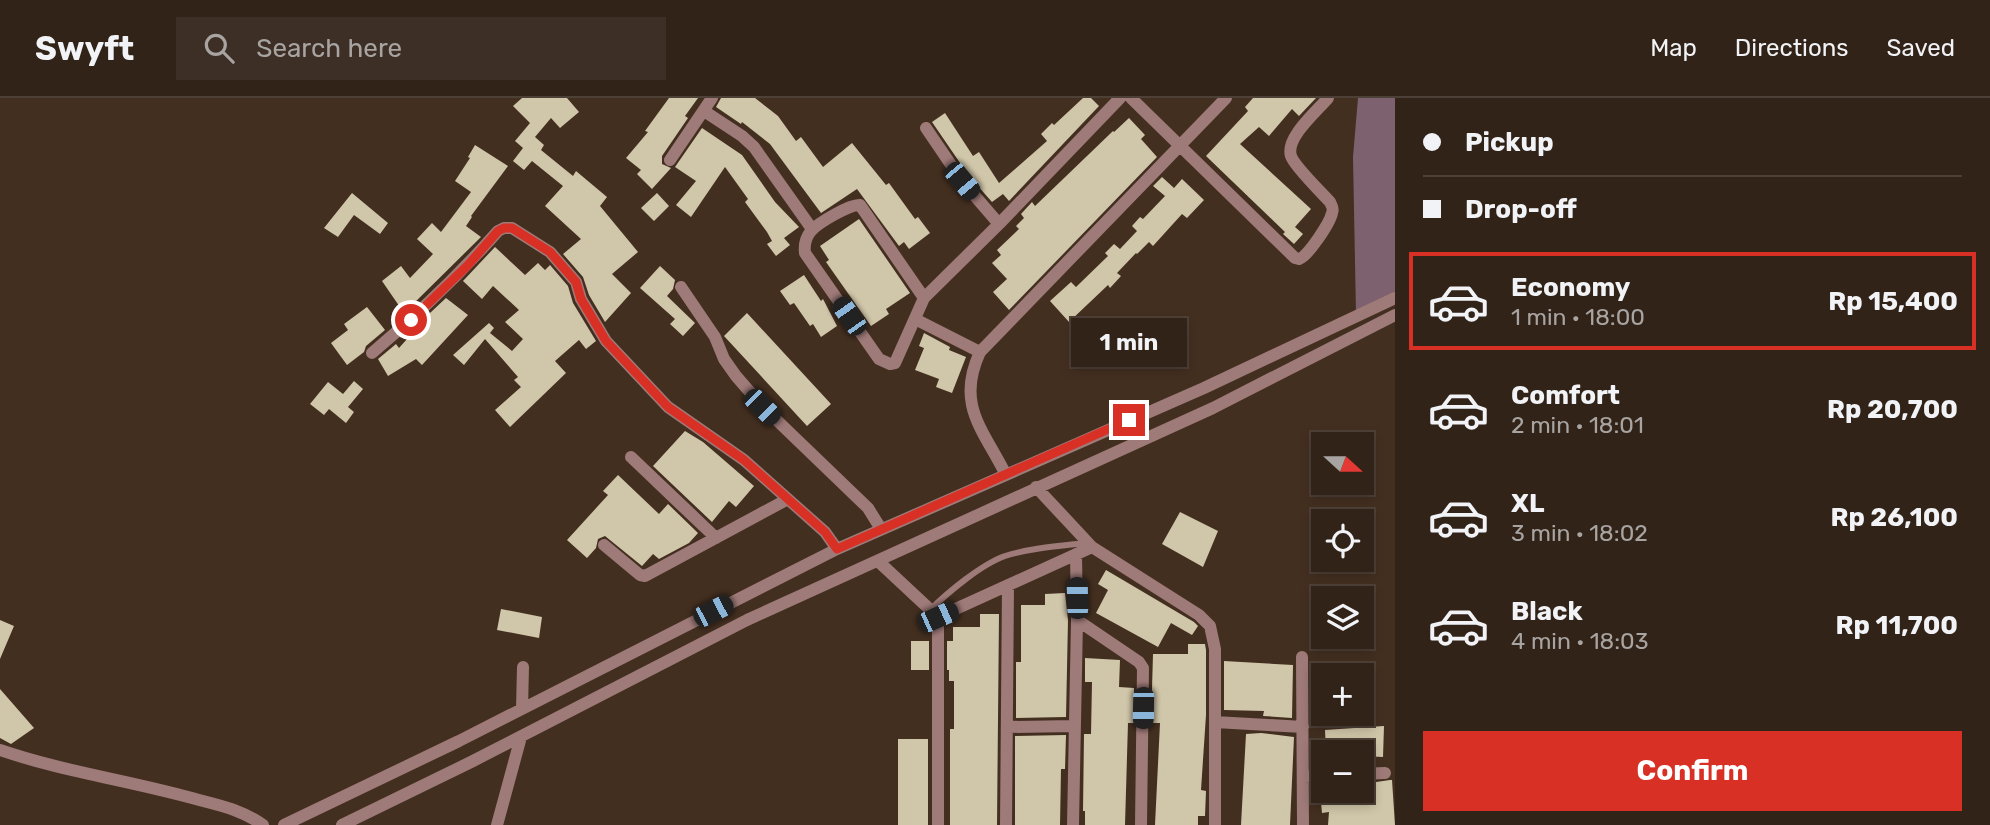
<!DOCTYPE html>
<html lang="en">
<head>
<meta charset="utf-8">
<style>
	body { margin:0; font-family:Rubik,sans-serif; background:#3d2f25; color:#f1f3f6; height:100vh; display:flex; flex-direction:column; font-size:26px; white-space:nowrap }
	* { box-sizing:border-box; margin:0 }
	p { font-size:23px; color:#a8a4a2 }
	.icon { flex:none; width:38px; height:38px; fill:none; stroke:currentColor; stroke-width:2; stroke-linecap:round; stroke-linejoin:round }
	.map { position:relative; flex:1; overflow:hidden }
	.drawer { display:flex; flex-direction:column; background:#322318; width:595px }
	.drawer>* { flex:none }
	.guide { display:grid; align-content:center; height:154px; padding:0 28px; background:#322318 }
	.needle { width:46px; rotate:111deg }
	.tools { position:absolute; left:1311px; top:334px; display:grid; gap:14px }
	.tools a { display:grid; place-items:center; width:63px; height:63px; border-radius:0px; background:#322318; box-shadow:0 4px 10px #0003,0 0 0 2px #4d4037; font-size:35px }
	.end { position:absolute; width:32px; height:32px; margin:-16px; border:9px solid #d93025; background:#fff; box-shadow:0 0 0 4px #fff }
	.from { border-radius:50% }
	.bubble { position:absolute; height:49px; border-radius:0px; background:#322318; box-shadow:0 4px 10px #0003,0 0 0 2px #4d4037; font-size:23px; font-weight:700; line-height:49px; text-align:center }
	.car { position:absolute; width:21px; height:42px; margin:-21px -10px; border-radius:9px; box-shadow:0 0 5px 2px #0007; background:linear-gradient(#222 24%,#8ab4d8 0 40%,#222 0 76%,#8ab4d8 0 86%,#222 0) }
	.guide b { display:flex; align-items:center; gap:24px; height:66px; font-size:26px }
	.guide b+b { border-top:2px solid #4d4037 }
	.guide i { width:18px; height:18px; background:#f1f3f6 }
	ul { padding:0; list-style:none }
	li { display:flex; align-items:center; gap:21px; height:98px; margin:0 14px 10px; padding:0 14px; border:4px solid transparent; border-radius:0px }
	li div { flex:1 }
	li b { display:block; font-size:26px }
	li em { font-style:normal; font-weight:700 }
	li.selected { border-color:#d93025 }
	li>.icon { width:63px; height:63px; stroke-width:1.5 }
	.primary-button { display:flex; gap:14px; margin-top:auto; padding:14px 28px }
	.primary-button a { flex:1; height:80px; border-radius:0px; background:#d93025; color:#fff; font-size:28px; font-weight:700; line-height:80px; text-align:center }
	header { display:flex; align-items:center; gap:42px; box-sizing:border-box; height:98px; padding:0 35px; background:#322318; border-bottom:2px solid #4d4037 }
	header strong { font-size:33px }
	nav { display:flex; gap:38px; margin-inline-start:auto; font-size:24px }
	.search { width:490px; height:63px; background:#3d2f25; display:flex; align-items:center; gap:18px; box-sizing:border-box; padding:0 24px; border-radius:0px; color:#a8a4a2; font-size:26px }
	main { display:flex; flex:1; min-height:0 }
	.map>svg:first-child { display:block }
	.forest { fill:#7d616e }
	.building { fill:#d0c6a9 }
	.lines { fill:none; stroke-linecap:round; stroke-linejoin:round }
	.service { stroke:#9e7a78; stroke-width:6 }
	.minor { stroke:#9e7a78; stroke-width:12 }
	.route { stroke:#d93025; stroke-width:9 }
</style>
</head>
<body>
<header>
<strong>Swyft</strong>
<div class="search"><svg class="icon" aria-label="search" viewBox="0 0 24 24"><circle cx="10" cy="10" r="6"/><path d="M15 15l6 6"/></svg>Search here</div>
<nav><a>Map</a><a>Directions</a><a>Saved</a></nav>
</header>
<main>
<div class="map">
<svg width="1395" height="727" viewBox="0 0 1395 727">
	<rect width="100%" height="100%" fill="#432f20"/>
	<!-- forest -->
	<path class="forest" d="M1358,0H1395V197L1356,216L1353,59Z"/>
	<!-- building -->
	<path class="building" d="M522,0H567L579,14L560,30L551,20L535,39L544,47L541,52L573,78L576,73L607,99L600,108L638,154L612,176L631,195L605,224L589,197L583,179L563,156L581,141L545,108L563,88L532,63L524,72L513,63L523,50L515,43L530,25L513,8Z
		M669,0H698L685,18L688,20L662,58V66L671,70L652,91L637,76L641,72L626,60L648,34L645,33Z
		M721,0H755L778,18L796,43L801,39L823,69L852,45L886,87L889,85L915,121L918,119L930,135L909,151L904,144L899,148L857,91L821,115L770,46L742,24L741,26L716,9Z
		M1083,0H1091L1099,8L1009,103L1003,96L992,104L969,78L932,24L945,15L973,58L979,54L999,85L1047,43L1041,36L1052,25L1054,27Z
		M1253,0H1316L1299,18L1292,11L1269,38L1259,29L1240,46L1311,111L1295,129L1303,136L1294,146L1283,136L1285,134L1206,58L1248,13L1245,9Z
		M1129,20L1145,37L1141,41L1157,59L1009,212L993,194L1007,181L992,165L1001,157L997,152L1019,131L1016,128L1024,120L1021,116L1032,104L1035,108L1113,33L1114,34Z
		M702,30L742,57L775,104L799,129L784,140L790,147L776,158L767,146L772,143L767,134L745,104L748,101L725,69L691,119L676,107L696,83L675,69Z
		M475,47L508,68L471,118L472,119L466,128L481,139L404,215L382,183L401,168L410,180L433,156L417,141L432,125L441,134L471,94L455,83L470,60L468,59Z
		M1162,79L1174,90L1182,81L1204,102L1187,120L1182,116L1153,148L1149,144L1137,156L1136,155L1117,175L1121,178L1110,190L1108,187L1069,224L1050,203L1071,184L1076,189L1108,158L1105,155L1114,146L1120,151L1137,133L1132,128L1140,119L1143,121L1165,98L1153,88Z
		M352,95L388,125L380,136L354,117L338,139L324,130Z
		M657,95L669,108L654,123L641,110Z
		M859,121L910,195L886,211L889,216L871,228L826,164L829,162L820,148Z
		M495,149L525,177L538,165L545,172L550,167L568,188L573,205L596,243L586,251L579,242L555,263L566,275L510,329L495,312L521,289L514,282L518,279L485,241L464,267L453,257L489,225L494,230L490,235L512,253L523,241L505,224L519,212L493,188L482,201L463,183Z
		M660,168L675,182L673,191L667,198L695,225L683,238L670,226L675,221L640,190Z
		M804,177L821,203L823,201L837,228L821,239L813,226L810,228L794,205L790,207L780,193Z
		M446,200L468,217L422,267L416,261L388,278L378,261L396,246L399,250L416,231L415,229Z
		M367,209L385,232L366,248L364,254L347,267L331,245L348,232L344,226Z
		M747,215L831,306L807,328L724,238Z
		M924,235L950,249L949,252L966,259L952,295L936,289L939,281L915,272L924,250L919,248Z
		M354,283L363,291L348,309L354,314L346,325L329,311L324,317L310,306L328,284L343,296Z
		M685,333L703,344L754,388L736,409L729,403L712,424L653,368Z
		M618,377L659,416L668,406L698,435L689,445L659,461L653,456L642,468L605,438L598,441L596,450L587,460L567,442L608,397L603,393Z
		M1180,414L1218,433L1203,469L1162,446Z
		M1106,472L1194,524L1198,528L1192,537L1171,525L1158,549L1096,515L1108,492L1098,486Z
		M1065,495L1068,522L1066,619L1016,620V564H1021V507H1045V496Z
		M501,511L542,519L539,540L497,532Z
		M980,516H999L997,727H950V631H954V583H949V572H947V543H953V529H980Z
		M0,522L14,528L0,561Z
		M911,543H929V572H911Z
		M1188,546H1205L1206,552V617L1201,692L1206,693L1205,718H1198V727H1155L1160,625H1151L1153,556H1188Z
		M1085,560L1120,562L1119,589L1134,590V625H1128L1125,727H1085V713H1083L1084,636H1091L1092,584H1085Z
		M1224,563L1293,567L1292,620L1263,618L1264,613L1224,612Z
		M0,591L34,630L11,646L0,640Z
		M1384,628L1383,659L1362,658V654H1326L1325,632Z
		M1261,635L1294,639L1290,727H1241L1246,636Z
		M1066,637L1065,671H1061L1060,727H1015V638Z
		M898,641H928V727H898Z
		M1390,682H1392L1395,727H1328L1329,714L1322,715L1320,693H1362V686Z"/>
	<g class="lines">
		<!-- service -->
		<path class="service" d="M930,512C948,494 982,466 1005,458C1031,450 1059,448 1086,445"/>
		<!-- minor -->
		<path class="minor" d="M1131,0L1295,160L1299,161C1308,158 1330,125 1332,115C1334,110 1332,109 1330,104C1322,95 1294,68 1291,58C1285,40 1317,13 1328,0
			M704,13L742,38L754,49L812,131
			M926,30L962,83L999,126
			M670,62L712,0
			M681,189L715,239L724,261L736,278L763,309L868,410L881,431
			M924,200L860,107C850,106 818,125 811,133C806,139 804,147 805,155L879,261L890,266L895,265L924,200L999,126L1120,0
			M915,221L980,254
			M372,255C417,217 459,177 498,133L504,130H512L550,154L576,184L581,201L606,243L668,309L744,362L825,434L837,451
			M631,359L716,440
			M1005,375C982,330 956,306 980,254L1226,0
			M1036,389L1092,449L1199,517L1210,528L1215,551V727
			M604,447L640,477L645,478L788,401
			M879,464L938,519
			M1077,522L1139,564L1143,570L1141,727
			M1302,559L1303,727
			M522,611L523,569
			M1215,624L1303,629
			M1008,629L1074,628
			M0,652C61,673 126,682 188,699C217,707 239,710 263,727
			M1362,676L1385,675
			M1304,679L1323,678
			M284,727L459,643L837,451L1204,290L1395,200
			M342,727L473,663L747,522L1213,310L1395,217
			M497,727L521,639
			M938,727V519L1092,449
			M1006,727L1008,487
			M1073,727L1077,522L1076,456"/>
	</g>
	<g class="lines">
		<!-- route -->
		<path class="route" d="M411,222L468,167L498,133L504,130H512L550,154L576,184L581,201L606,243L668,309L744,362L825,434L837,451L1129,322"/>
	</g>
</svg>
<div class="tools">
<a><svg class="needle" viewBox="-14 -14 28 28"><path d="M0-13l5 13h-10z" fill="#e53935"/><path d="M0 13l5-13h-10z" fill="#a8a4a2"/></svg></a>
<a><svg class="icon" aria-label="locate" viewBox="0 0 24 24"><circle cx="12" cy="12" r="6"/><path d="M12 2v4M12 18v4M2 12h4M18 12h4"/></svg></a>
<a><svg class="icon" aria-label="layers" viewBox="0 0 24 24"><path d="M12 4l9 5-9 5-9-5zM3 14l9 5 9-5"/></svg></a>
<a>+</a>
<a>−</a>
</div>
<i class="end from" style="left:411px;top:222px"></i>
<i class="end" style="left:1129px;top:322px"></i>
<div class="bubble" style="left:1071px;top:220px;width:116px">1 min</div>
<i class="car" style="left:962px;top:83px;rotate:140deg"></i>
<i class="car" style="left:849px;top:218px;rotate:325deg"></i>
<i class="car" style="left:762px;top:309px;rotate:135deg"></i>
<i class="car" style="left:1077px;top:500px;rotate:359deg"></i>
<i class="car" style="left:713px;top:513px;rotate:63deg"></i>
<i class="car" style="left:938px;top:519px;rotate:66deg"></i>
<i class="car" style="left:1143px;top:610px;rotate:181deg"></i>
</div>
<section class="drawer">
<div class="guide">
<b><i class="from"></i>Pickup</b>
<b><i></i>Drop-off</b>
</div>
<ul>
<li class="selected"><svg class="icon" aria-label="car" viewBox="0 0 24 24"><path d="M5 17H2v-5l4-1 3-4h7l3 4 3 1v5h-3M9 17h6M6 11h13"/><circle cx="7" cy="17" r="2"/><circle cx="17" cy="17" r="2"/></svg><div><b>Economy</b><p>1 min · 18:00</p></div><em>Rp 15,400</em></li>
<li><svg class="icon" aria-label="car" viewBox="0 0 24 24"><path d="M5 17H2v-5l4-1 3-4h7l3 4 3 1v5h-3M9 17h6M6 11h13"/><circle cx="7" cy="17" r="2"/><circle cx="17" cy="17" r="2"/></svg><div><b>Comfort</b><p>2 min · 18:01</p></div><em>Rp 20,700</em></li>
<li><svg class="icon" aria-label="car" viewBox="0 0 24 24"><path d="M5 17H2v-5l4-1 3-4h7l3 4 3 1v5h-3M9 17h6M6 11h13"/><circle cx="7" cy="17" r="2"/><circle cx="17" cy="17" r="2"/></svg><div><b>XL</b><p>3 min · 18:02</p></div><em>Rp 26,100</em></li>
<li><svg class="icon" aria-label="car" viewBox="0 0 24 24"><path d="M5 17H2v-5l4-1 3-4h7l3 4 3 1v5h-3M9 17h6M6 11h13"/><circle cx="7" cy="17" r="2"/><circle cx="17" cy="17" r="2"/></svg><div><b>Black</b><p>4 min · 18:03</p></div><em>Rp 11,700</em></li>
</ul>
<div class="primary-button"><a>Confirm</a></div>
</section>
</main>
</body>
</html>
